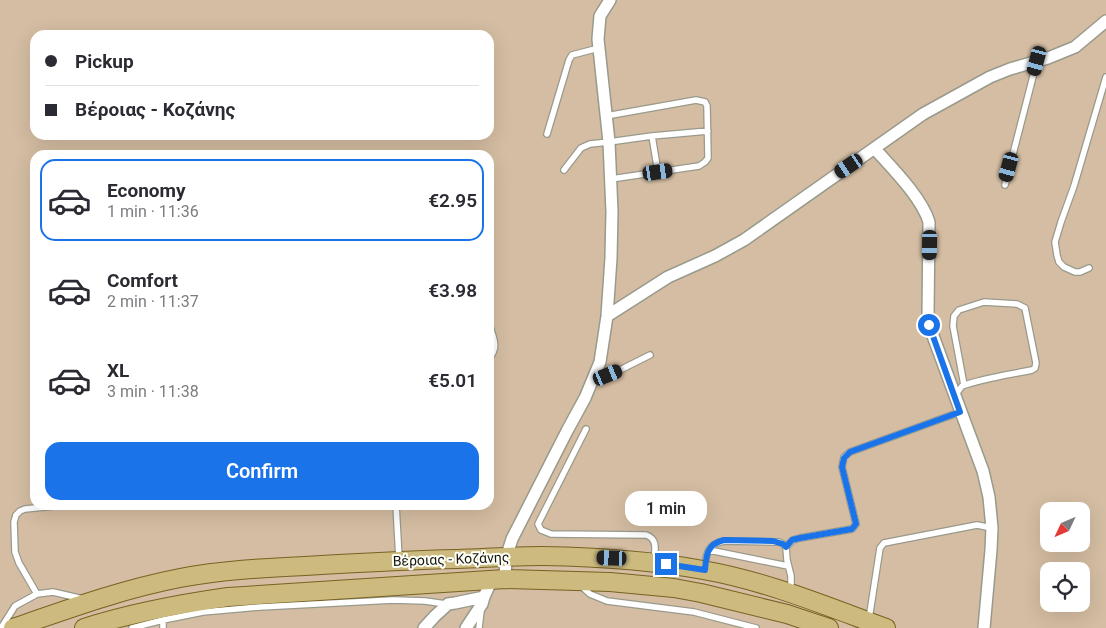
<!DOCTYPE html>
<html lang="en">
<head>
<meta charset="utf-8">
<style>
	body { margin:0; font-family:Roboto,sans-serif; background:#f7f7f7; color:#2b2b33; height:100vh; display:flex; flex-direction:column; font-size:19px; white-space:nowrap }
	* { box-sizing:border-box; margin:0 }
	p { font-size:16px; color:#7c7c81 }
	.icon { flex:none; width:28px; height:28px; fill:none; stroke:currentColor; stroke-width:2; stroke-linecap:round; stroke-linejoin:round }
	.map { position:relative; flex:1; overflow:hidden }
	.details { position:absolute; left:30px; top:150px; width:464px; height:360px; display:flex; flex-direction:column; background:#fff; border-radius:15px; box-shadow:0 5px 20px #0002 }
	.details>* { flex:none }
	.hud { position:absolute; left:30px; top:30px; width:464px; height:110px; border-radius:15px; box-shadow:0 5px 20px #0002; display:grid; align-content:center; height:110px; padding:0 15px; background:#fff }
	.needle { width:32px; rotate:226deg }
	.tools { position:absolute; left:1040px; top:502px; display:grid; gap:10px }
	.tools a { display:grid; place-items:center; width:50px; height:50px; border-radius:10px; background:#fff; box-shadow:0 5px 20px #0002; font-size:25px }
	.end { position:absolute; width:22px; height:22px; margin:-11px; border:6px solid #1a73e8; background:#fff; box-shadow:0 0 0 2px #fff }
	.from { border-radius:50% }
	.bubble { position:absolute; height:35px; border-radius:15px; background:#fff; box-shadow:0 5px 20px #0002; font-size:16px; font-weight:600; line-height:35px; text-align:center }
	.car { position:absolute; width:15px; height:30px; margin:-15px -8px; border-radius:6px; box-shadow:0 0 4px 1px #0007; background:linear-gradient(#222 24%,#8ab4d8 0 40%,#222 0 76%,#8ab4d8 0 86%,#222 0) }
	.hud b { display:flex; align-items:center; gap:18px; height:48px; font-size:19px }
	.hud b+b { border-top:1px solid #e1e1e2 }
	.hud i { width:12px; height:12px; background:#2b2b33 }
	ul { padding:9px 0 0; list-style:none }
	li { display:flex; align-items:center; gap:15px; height:82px; margin:0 10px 8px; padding:0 5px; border:2px solid transparent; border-radius:15px }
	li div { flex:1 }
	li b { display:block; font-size:19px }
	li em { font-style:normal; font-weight:600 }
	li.on { border-color:#1a73e8 }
	li>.icon { width:45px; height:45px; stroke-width:1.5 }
	.primary-button { display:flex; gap:10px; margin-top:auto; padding:10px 15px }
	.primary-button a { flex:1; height:58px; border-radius:15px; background:#1a73e8; color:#fff; font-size:20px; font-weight:600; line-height:58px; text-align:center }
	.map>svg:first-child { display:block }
	.green { fill:#d4bda2; fill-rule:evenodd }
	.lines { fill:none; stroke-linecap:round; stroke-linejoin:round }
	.service-casing { stroke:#999a8c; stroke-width:8 }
	.minor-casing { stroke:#999a8c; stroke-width:14 }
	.primary-casing { stroke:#766321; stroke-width:20 }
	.service { stroke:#fff; stroke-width:5.5 }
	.minor { stroke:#fff; stroke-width:11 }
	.primary { stroke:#ccba7f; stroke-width:18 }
	.route { stroke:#1a73e8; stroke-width:6 }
	.labels { text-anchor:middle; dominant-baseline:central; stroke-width:4; stroke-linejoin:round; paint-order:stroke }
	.street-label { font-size:14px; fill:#161611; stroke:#fefff6 }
</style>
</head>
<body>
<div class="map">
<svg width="1106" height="628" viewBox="0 0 1106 628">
	<rect width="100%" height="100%" fill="#f1f2e3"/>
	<!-- green -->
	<path class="green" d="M0,0H1106V628H0ZM35,35H489V135H35ZM35,155H489V505H35ZM1049,511H1081V544H1049ZM1049,571H1081V604H1049Z"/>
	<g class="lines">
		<defs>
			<path id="service" d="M606,116L696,100L705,102L707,106L708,158L705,162L699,166L611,179
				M547,134L569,60L572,55L599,48
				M652,136L658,172
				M564,170L581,148L590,144L609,142L652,136L708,131
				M1005,185L1037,61
				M1089,268L1080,272H1075L1064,267L1059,262L1057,255L1055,242L1061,222L1074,186L1106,77
				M489,323C492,336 500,347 489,358
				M593,380L618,371L650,355
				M957,397V393L962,386C984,378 1008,375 1032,370L1035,368L1036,363L1025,308L1017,304L984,302L959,310L954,316L953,326L964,385
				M586,429L538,524L541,530L551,534L646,535C658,539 655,550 654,560
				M396,505L399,558
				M786,547L793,540L800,538L852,529L856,524L842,467L844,457L850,452L960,412
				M709,550L788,566
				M705,568C706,553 708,544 724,541L779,542L783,544L786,547L787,560L791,576V591
				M580,585L590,594L607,601L694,612L756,628
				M37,594L19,563L15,552L14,522L16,515L20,511L25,509L55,506
				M869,619L880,548L884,543L977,525L992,528
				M163,620L203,612L260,607L393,600L425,601L446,604
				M1,628L15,606L37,594L53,592L83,599
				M132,628L163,620V628
				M479,628L481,611"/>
			<path id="minor" d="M875,149C892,168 922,198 929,222L928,316L929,325L957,401L983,471L989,497L992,528L991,550L984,628
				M607,316L668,277L715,256L744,240L923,114L990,77L1010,69L1048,58L1075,47L1106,21
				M505,579L506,558L512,539L567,431L585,398L600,362L607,316L611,258L612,212L609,142L598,39L600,16L610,0
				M424,628L435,616L448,604L455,603L484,597L492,579
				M466,628L482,604L484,597"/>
			<path id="primary" d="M13,628C68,609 123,589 180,578C222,570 263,568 305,566C356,563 407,560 457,559C486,558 514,556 542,556C596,557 650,560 703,570C766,581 826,606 886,628
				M84,628C131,613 179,604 228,597L505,579L610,582L674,588L701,593L787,614L829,628"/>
		</defs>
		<!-- service casing -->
		<use href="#service" class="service-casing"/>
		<!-- minor casing -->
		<use href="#minor" class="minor-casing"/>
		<!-- primary casing -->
		<use href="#primary" class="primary-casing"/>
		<!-- service -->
		<use href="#service" class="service"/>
		<!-- minor -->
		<use href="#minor" class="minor"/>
		<!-- primary -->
		<use href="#primary" class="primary"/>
	</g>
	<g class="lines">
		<!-- route -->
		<path class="route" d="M666,564L705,570C706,555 707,544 724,540L773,541L783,544L786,547L792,540L800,538L852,529L856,524L842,467L844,458L850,452L960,412L929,325"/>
	</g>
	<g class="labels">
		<!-- street labels -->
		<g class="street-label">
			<text transform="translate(451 559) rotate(-2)">Βέροιας - Κοζάνης</text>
		</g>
	</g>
</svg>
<div class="tools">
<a><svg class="needle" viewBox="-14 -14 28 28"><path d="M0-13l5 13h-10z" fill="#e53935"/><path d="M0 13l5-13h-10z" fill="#7c7c81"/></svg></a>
<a><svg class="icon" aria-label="locate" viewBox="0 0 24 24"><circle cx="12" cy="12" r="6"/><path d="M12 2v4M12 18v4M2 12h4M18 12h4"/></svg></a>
</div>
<i class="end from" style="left:929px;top:325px"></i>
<i class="end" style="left:666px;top:564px"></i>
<div class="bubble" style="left:625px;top:491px;width:82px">1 min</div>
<i class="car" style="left:1037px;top:61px;rotate:195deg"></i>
<i class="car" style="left:849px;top:166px;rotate:236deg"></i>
<i class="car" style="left:1009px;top:167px;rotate:195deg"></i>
<i class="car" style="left:658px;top:172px;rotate:82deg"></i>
<i class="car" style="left:930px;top:245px;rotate:181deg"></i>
<i class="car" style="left:608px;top:375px;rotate:68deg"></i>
<i class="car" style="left:612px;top:558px;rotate:272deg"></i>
<div class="hud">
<b><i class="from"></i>Pickup</b>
<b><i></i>Βέροιας - Κοζάνης</b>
</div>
<section class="details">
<ul>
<li class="on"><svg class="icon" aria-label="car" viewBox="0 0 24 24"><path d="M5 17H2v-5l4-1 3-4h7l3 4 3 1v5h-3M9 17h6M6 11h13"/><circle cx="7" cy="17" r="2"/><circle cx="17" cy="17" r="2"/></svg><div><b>Economy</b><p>1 min · 11:36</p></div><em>€2.95</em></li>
<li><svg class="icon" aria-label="car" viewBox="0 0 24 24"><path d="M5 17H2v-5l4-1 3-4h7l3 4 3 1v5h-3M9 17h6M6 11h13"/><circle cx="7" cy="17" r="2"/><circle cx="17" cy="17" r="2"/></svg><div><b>Comfort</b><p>2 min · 11:37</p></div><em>€3.98</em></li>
<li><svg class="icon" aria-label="car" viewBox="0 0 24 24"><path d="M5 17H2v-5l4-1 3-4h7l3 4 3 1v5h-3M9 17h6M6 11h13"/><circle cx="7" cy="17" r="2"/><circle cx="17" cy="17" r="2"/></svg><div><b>XL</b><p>3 min · 11:38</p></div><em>€5.01</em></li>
</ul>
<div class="primary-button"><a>Confirm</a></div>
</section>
</div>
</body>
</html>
